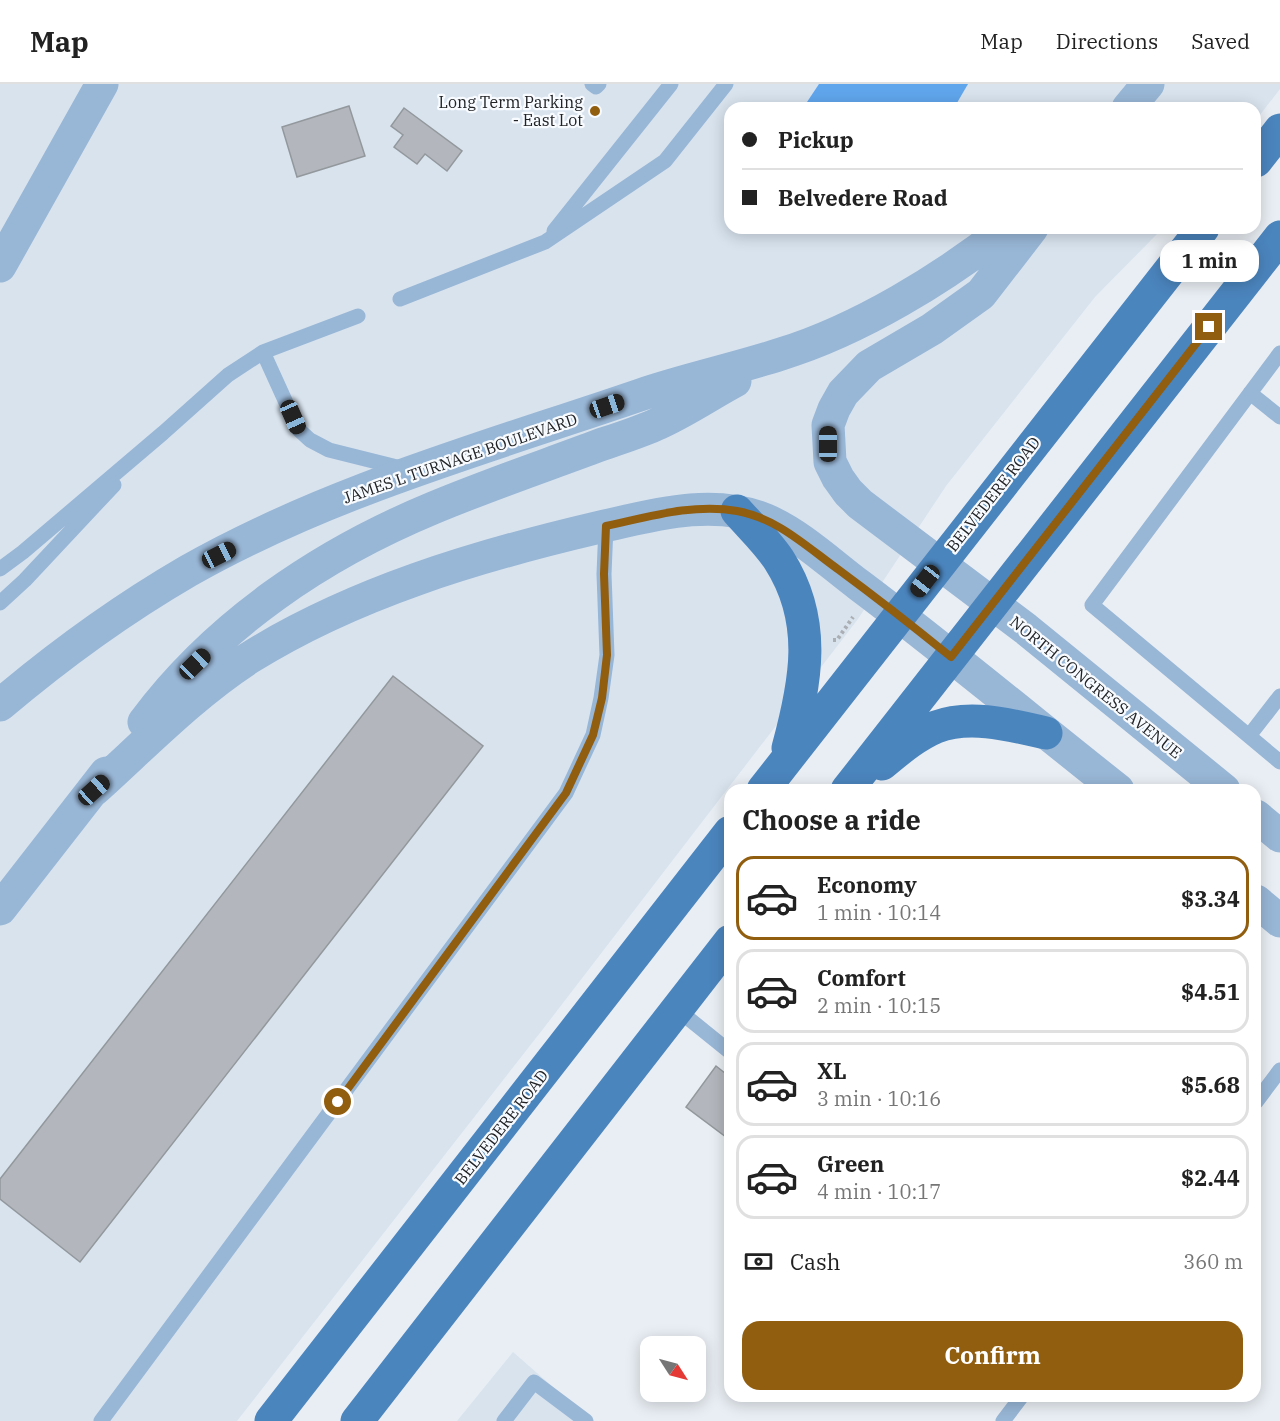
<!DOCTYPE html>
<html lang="en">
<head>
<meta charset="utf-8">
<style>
	body { margin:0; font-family:"IBM Plex Serif",serif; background:#f6f6f6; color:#222; height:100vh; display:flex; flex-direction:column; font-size:22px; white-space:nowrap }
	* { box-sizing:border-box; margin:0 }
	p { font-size:20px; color:#767676 }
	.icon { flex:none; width:33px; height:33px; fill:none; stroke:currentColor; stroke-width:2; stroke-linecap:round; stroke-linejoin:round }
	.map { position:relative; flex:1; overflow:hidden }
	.drawer { position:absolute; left:724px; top:700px; width:537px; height:618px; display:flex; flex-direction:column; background:#fff; border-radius:18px; box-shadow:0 3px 15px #0003 }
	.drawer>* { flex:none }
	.hud { position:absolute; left:724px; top:18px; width:537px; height:132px; border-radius:18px; box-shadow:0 3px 15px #0003; display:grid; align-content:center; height:132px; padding:0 18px; background:#fff }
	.needle { width:39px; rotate:126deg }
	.tools { position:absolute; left:640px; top:1252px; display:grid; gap:12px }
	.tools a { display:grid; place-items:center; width:66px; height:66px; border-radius:12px; background:#fff; box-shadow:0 3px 15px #0003; font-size:30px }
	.end { position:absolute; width:27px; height:27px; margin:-14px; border:8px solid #915d0f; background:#fff; box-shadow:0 0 0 3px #fff }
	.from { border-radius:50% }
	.bubble { position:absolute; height:42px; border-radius:18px; background:#fff; box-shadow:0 3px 15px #0003; font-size:20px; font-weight:700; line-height:42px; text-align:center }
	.car { position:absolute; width:18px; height:36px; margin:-18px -9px; border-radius:8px; box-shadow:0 0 4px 2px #0007; background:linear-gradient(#222 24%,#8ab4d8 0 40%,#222 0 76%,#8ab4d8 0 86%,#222 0) }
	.hud b { display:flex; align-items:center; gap:21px; height:57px; font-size:22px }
	.hud b+b { border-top:2px solid #e0e0e0 }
	.hud i { width:15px; height:15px; background:#222 }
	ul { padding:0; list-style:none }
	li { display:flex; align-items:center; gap:18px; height:84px; margin:0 12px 9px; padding:0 6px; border:3px solid #e0e0e0; border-radius:18px }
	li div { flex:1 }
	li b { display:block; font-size:22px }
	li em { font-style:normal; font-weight:700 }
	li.current { border-color:#915d0f }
	li>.icon { width:54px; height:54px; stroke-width:1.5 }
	h2 { padding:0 18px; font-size:27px; line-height:72px }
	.pay { display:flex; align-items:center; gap:15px; height:66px; padding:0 18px; font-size:22px }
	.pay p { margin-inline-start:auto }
	.button { display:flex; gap:12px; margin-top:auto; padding:12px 18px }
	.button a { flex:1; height:69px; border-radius:18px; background:#915d0f; color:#fff; font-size:24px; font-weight:700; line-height:69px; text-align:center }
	header { display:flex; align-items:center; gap:36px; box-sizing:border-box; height:84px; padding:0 30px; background:#fff; border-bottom:2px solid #e0e0e0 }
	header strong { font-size:28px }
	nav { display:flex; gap:33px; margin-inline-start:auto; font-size:21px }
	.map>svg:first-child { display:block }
	.built { fill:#d8e3ee }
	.water { fill:#60a6ec }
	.building { fill:#b3b7bd; stroke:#93989d; stroke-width:1.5 }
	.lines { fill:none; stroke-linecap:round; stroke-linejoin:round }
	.path { stroke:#abafb4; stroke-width:4; stroke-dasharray:3 3; stroke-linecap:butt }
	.service { stroke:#98b6d6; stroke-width:15 }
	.tertiary { stroke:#98b6d6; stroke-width:33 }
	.primary { stroke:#4b85be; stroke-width:33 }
	.route { stroke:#915d0f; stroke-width:8 }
	.poi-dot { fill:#915d0f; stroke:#f8fbff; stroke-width:2 }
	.labels { text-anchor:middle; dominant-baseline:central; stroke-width:4.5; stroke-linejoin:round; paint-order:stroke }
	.poi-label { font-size:16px; fill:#212325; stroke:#f8fbff; text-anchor:end }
	.street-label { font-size:16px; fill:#212325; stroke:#f8fbff }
</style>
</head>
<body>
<header>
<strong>Map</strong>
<nav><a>Map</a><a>Directions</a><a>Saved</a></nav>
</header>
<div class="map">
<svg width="1280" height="1337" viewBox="0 0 1280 1337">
	<rect width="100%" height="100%" fill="#e9eef4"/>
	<!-- built -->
	<path class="built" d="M0,0H1280V5L1256,36V24H730V144H1163L1095,213L946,402L858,535L543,945L237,1337H0Z
		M513,1268L592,1337H457Z"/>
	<!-- water -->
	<path class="water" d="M819,0H968L954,24H803Z"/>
	<!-- building -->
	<path class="building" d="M349,22L365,72L297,93L282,43Z
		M404,24L462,67L447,87L425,70L417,80L394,63L403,51L391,42Z
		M393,592L483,662L80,1178L0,1115V1095Z
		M716,982L730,993V1056L686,1023Z"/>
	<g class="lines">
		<!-- path -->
		<path class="path" d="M833,556H837L853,533"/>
		<!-- service -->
		<path class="service" d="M592,0L596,3L599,0
			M554,147L671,0
			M400,215L545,158L665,77L726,0
			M263,268L298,345L310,356L329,366L405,385
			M1280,269L1092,521L1280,678
			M1250,309L1280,333
			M0,485L23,468L163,349L228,291L263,268L358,232
			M0,519L25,496L114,401
			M1249,652L1280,612
			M678,926L730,968
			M1256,1018L1280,986
			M101,1337L566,709L593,651L601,614L607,571L604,490L606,442
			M504,1337L534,1298L586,1337
			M1003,1337L1022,1312"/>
		<!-- tertiary -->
		<path class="tertiary" d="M1128,24L1148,0
			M1032,144L981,210L932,245L869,282L843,309L834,325L828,341L830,378L838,394L848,408L860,420L1026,545L1224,706
			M0,182L102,0
			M0,621C59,571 121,526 188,487C329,407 488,363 640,311C687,295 735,285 781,270C859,246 944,194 1007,144
			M144,638C217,540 322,470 433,424C488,401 544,382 600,361C618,355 637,349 655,341C683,329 709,311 735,297
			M94,706C144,661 192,611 249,574C353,509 477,472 596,444C650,432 712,413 766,436C799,450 831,480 859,501C947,567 1032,638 1118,706
			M1256,732L1280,752
			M1256,817L1280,837
			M0,825L106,689"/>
		<!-- primary -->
		<path class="primary" d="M1256,77L1280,46
			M737,427C751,443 767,458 779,476C818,537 806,598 788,664
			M882,680C899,666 915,652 936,643C970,630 1011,641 1046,649
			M763,706L1203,144
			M847,706L1280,153
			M271,1337L730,748
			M357,1337L730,857"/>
	</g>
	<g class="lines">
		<!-- route -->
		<path class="route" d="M338,1018L566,709L593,651L602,614L607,571L604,490L606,442C648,433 694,419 737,427C777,434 807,463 839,486C877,514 914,543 951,573L1209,243"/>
	</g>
	<!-- markers -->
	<circle class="poi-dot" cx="595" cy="27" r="6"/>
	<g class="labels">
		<!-- poi labels -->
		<g class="poi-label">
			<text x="583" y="18">Long Term Parking<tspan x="583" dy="18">- East Lot</tspan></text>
		</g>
		<!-- street labels -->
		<g class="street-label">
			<text transform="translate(460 374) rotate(-19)">JAMES L TURNAGE BOULEVARD</text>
			<text transform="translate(993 410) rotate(-52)">BELVEDERE ROAD</text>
			<text transform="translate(1096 603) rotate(39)">NORTH CONGRESS AVENUE</text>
			<text transform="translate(501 1043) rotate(-52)">BELVEDERE ROAD</text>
		</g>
	</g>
</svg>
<div class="tools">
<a><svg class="needle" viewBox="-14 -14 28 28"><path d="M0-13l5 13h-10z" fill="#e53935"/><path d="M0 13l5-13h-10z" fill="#767676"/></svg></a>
</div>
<i class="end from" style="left:338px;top:1018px"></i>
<i class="end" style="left:1209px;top:243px"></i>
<div class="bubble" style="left:1160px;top:156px;width:99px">1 min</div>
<i class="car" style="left:607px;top:322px;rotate:71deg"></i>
<i class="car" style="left:293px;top:333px;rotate:156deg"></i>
<i class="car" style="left:828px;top:360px;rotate:0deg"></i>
<i class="car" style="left:219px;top:471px;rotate:63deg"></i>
<i class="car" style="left:925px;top:497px;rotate:218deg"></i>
<i class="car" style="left:195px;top:580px;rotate:46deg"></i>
<i class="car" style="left:94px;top:706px;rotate:48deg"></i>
<div class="hud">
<b><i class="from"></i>Pickup</b>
<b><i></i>Belvedere Road</b>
</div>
<section class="drawer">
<h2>Choose a ride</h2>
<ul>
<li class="current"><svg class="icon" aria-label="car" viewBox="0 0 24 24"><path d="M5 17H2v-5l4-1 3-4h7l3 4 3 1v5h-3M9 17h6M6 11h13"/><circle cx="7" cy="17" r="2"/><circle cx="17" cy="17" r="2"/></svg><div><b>Economy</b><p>1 min · 10:14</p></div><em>$3.34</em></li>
<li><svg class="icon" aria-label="car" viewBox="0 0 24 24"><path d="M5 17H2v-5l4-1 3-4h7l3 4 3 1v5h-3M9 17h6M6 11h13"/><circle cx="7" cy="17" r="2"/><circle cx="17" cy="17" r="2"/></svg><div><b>Comfort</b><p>2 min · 10:15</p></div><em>$4.51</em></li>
<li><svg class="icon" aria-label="car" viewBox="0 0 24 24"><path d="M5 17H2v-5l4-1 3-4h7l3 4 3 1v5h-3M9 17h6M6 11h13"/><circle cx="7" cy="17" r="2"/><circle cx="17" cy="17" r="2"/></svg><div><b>XL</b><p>3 min · 10:16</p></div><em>$5.68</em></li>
<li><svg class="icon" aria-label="car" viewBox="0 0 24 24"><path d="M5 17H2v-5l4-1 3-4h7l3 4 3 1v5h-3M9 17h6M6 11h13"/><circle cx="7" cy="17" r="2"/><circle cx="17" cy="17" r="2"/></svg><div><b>Green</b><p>4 min · 10:17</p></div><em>$2.44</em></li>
</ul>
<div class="pay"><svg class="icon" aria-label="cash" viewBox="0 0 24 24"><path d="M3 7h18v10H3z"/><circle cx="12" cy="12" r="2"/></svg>Cash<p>360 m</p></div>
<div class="button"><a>Confirm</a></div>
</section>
</div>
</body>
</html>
